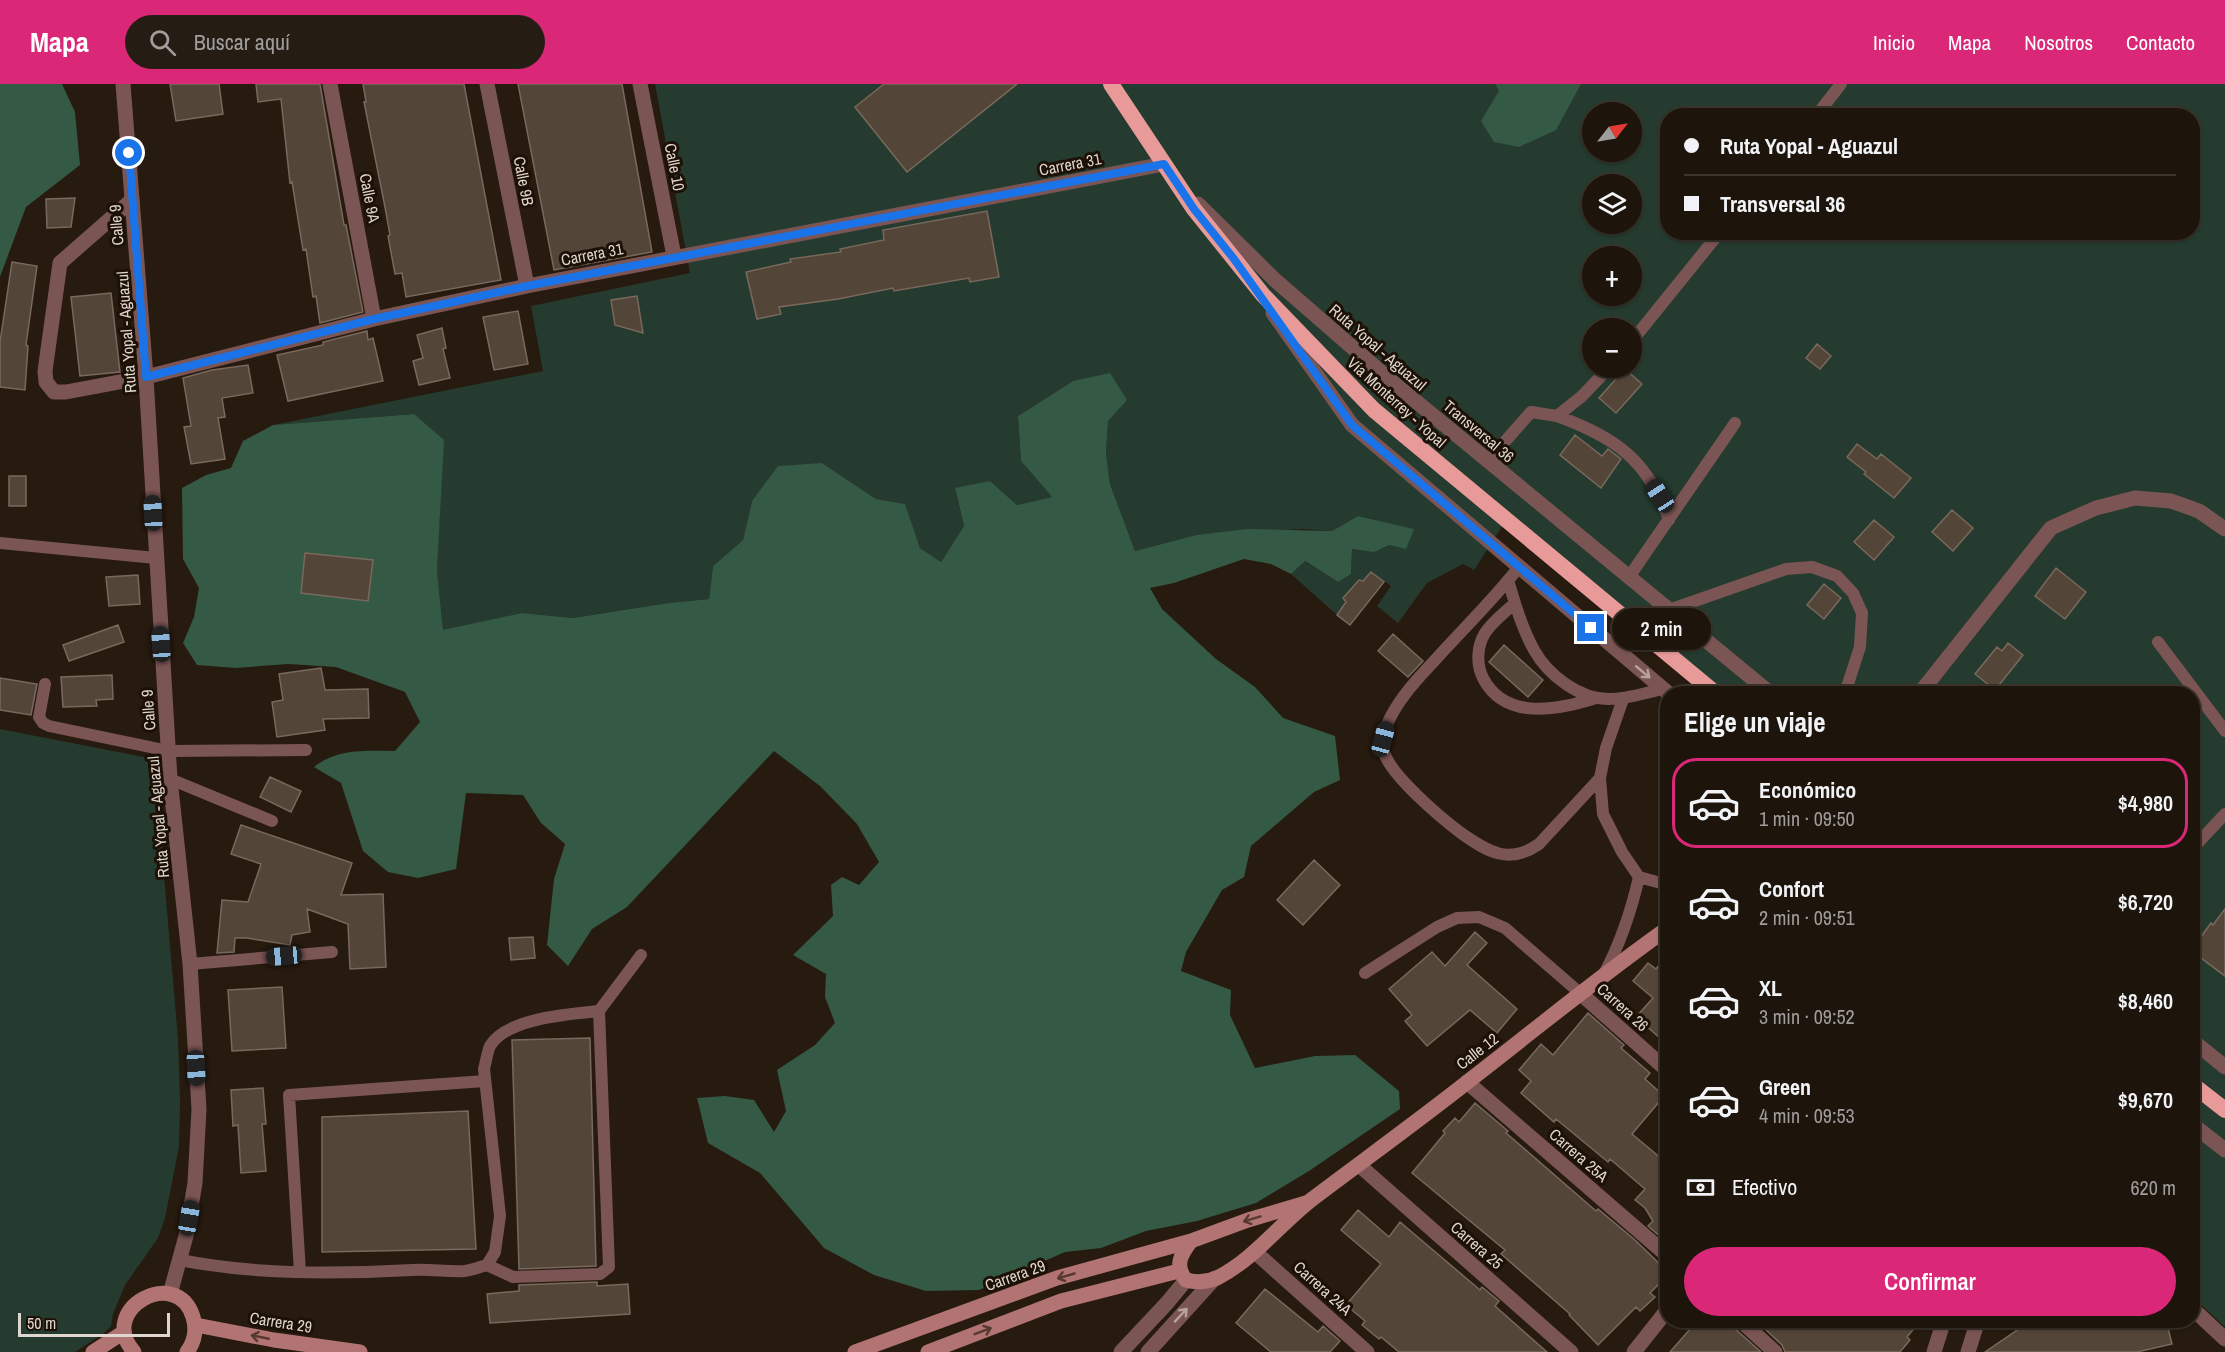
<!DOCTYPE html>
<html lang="es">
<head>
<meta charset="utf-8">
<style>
	body { margin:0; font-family:"Archivo Narrow",sans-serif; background:#251d14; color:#f1f3f6; height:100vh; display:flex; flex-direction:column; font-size:22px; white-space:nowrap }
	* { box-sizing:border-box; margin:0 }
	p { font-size:20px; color:#a09e9d }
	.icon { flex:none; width:33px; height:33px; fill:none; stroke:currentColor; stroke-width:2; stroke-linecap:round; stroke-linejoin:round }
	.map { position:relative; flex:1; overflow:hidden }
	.side { position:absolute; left:1660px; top:602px; width:540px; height:642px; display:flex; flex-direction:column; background:#1d140b; border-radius:24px; box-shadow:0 2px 4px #0004,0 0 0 2px #3b332c }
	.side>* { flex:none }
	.hud { position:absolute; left:1660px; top:24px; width:540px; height:132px; border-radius:24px; box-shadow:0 2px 4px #0004,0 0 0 2px #3b332c; display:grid; align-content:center; height:132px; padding:0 24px; background:#1d140b }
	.needle { width:39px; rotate:59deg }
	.buttons { position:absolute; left:1582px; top:18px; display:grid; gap:12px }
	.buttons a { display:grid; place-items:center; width:60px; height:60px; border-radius:50%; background:#1d140b; box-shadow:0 2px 4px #0004,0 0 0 2px #3b332c; font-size:30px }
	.scale { position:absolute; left:18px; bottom:15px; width:152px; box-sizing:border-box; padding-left:6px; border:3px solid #dfd6cf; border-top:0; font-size:16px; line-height:21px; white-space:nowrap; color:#dfd6cf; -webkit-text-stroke:4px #1d1106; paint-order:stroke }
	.end { position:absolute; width:27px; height:27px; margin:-14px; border:8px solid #1a73e8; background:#fff; box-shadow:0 0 0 3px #fff }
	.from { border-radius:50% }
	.bubble { position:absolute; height:42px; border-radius:21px; background:#1d140b; box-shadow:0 2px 4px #0004,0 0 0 2px #3b332c; font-size:20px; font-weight:600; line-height:42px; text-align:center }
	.car { position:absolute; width:18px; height:36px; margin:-18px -9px; border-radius:8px; box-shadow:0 0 4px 2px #0007; background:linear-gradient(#222 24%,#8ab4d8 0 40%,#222 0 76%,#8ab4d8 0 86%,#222 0) }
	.hud b { display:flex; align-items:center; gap:21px; height:57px; font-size:22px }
	.hud b+b { border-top:2px solid #3b332c }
	.hud i { width:15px; height:15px; background:#f1f3f6 }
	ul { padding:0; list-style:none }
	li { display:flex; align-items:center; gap:18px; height:90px; margin:0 12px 9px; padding:0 12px; border:3px solid transparent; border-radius:24px }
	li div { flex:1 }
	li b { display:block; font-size:22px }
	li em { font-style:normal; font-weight:600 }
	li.current { border-color:#db2777 }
	li>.icon { width:54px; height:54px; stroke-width:1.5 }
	h2 { padding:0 24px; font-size:27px; line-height:72px }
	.pay { display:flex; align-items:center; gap:15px; height:66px; padding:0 24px; font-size:22px }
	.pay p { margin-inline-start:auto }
	.action { display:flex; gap:12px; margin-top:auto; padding:12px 24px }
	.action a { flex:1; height:69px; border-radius:36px; background:#db2777; color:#fff; font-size:24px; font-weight:600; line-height:69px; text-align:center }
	header { display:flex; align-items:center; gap:36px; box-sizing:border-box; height:84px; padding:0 30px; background:#db2777; color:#fff }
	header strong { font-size:28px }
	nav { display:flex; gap:33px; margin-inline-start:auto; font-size:21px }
	.search { width:420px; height:54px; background:#251d14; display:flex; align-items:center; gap:15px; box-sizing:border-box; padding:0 21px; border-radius:33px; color:#a09e9d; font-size:22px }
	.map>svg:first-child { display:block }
	.green { fill:#253b2f; fill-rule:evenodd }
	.forest { fill:#345945 }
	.building { fill:#544539; stroke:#79695c; stroke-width:1.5 }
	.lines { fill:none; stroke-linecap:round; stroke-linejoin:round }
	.service { stroke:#7b5554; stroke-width:12 }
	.minor { stroke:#7b5554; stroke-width:15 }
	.tertiary { stroke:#7b5554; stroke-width:15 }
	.secondary { stroke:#b17473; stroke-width:15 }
	.trunk { stroke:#e89a99; stroke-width:16 }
	.oneway { stroke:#b7a29e }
	.oneway2 { stroke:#583932 }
	.route { stroke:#1a73e8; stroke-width:8 }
	.labels { text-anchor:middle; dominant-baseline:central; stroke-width:6; stroke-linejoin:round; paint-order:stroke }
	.street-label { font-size:16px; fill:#dfd6cf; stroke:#1d1106 }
</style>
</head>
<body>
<header>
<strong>Mapa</strong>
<div class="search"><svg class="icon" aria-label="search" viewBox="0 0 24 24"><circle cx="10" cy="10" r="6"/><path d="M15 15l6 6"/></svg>Buscar aquí</div>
<nav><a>Inicio</a><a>Mapa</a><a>Nosotros</a><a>Contacto</a></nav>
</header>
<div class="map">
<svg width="2225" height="1268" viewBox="0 0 2225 1268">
	<rect width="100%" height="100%" fill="#271a0f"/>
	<!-- green -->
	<path class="green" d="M655,0H2225V1243L2193,1213V609H1713L1505,438L1474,486L1463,480L1427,499L1398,539L1377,522L1391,502L1371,488L1337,531L1291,490L1304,477L1338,498L1351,490L1352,465C1384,470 1388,463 1413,445L1358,432L1332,447L1302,445L1196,451L1135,467L1110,400L1106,369L1108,337L1073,297L1018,332L1021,377L1052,413L1017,421L990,397L955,405L964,442L941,478L920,464L904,420L876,415L822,379L752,417L743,456L713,482L709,515L668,519L573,534L522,529L443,547L437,486L443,356L414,330L273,341L543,287L531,222L690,189ZM1593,28H1632V68H1593ZM1668,32H2193V148H1668ZM1593,100H1632V140H1593ZM1593,172H1632V212H1593ZM1593,244H1632V284H1593Z
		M0,645L154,675L178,955L180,1018L179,1063L165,1134L158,1154L125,1201L113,1230L111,1242L104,1249L75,1268H0Z"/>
	<!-- forest -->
	<path class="forest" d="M0,0H62L75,28L80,81L26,123L0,193Z
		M1495,0H1581L1556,46L1519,63L1494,58L1481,37L1499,7Z
		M1110,289L1127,316L1108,337L1106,369L1110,400L1135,467L1196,451L1248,445L1332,447L1358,432L1414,445L1406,465L1390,461L1374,468L1352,465L1351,490L1338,498L1305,477L1291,490L1271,480L1244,475L1174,499L1150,504L1162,525L1216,575L1255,603L1283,634L1335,652L1340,696L1314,708L1251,762L1244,793L1222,806L1186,868L1181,887L1231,906L1230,931L1255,984L1315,972L1355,971L1399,1007L1400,1025L1309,1087L1256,1119L1197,1137L1146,1147L1101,1164L1065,1168L979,1206L926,1207L874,1191L824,1164L760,1089L708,1059L697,1014L725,1012L754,1016L774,1048L786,1027L777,986L815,961L835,939L825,913L826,890L793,871L833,832L831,801L842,793L859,801L879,778L857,740L820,702L774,667L627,823L592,845L568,882L547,861L554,795L565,760L541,739L523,711L466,709L456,785L418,794L388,788L363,767L341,699L314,683C338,664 366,667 395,667L420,638L405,608L336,583L288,580L236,584L197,581L183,559L194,533L199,504L183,475L182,404L206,391L231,384L243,357L273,341L414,330L444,356L437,486L443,546L522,529L573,534L668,519L709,515L713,482L743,456L752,417L778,382L822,379L876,415L905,420L920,464L941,478L964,442L955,404L990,397L1017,421L1052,413L1021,377L1018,332L1073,297Z"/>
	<!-- building -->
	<path class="building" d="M170,0H219L223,30L176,37Z
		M256,0H320L344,141H346L363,228L320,239L316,212L313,213L306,165L303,166L292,98L290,99L281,15L258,18Z
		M363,0H464L501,196L406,213L402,189L395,190L388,152L390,151L385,123L364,18H366Z
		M518,0H622L652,168L554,186Z
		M884,0H1017L907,88L855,23Z
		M75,114L71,143L47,144L46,115Z
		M987,127L999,193L970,198L969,194L894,207L893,204L838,215L779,223L781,230L757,235L746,188L791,178L790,175L841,168L840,165L884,156L883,146Z
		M12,178L37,182L26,261L28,262L25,306L0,303V258Z
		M111,209L120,288L80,292L71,213Z
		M637,212L643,249L615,241L611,216Z
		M518,227L528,280L494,286L483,233Z
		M442,244L446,264L443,265L450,294L419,301L413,277L423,274L417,251Z
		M367,247L368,256L373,254L383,297L288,317L277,271L323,261V258Z
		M1817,260L1831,272L1820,285L1806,274Z
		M248,281L253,309L222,314L225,333L218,334L225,375L191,380L184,343L191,342L183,294L212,286Z
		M1625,285L1642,300L1616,329L1599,314Z
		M1575,351L1602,372L1608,365L1621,375L1601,404L1560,371Z
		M1857,360L1877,375L1881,370L1911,394L1894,414L1864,390L1866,388L1847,373Z
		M9,392H26V422H9Z
		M1952,426L1973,444L1953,467L1932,448Z
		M1874,436L1894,453L1874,476L1854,458Z
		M305,469L373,476L368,517L301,509Z
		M2056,484L2086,508L2065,535L2035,512Z
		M1371,488L1384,498L1350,541L1337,531L1346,518L1343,514L1359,496L1363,497Z
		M138,491L140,520L109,522L106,493Z
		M1824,500L1841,514L1824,535L1807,521Z
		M118,541L124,558L69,577L63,561Z
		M1393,550L1423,577L1408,593L1378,567Z
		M2008,559L2023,571L1995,606L1975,590L1997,563L2002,567Z
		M1504,561L1543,596L1528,613L1489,578Z
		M321,584L325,606L368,605L369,634L323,635L325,646L277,653L272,618L283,616L279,590Z
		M112,591L113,615L96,616L97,622L63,623L61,593Z
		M0,594L37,600L31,631L0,626Z
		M270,693L301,707L291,728L260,713Z
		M241,741L352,779L341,811L383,810L386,883L350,885L348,840L307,825L310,848L292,851L290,861L247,854H235L234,868L217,869L222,816L248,818L261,780L231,770Z
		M1314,776L1340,801L1303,841L1277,816Z
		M2225,825V892L2193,868V864L2211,839L2213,841Z
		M1475,848L1487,859L1467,881L1517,925L1497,949L1470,926L1427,962L1405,937L1412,931L1389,905L1432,868L1445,882Z
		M533,853L535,874L511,876L509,854Z
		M1668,870V961L1636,933L1653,914L1633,897L1648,879L1656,885Z
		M282,903L286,964L232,967L228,906Z
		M1588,929L1624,961L1621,964L1650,989L1645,995L1664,1012L1632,1050L1668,1080V1159L1663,1152L1662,1154L1648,1142L1653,1137L1645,1124L1635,1116L1645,1105L1610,1075L1608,1078L1556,1035L1554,1038L1521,1009L1531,997L1519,986L1541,960L1553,971Z
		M590,954L596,1182L519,1185L512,956Z
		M263,1004L266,1040H262L266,1087L241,1089L238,1041L233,1042L231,1006Z
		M1475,1019L1508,1047L1506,1049L1596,1127L1598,1125L1635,1156L1668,1188V1191L1650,1209L1655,1213L1640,1227L1636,1223L1598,1261L1569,1231L1570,1230L1501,1170L1505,1166L1412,1089L1445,1049L1443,1047L1455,1034L1459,1038Z
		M468,1027L476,1165L322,1168V1033Z
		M1358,1126L1389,1153L1400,1138L1480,1206L1482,1203L1499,1217L1495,1222L1547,1268H1399L1381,1253L1379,1255L1362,1241L1365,1237L1346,1221L1381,1180L1341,1146Z
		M597,1198V1202L628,1200L630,1230L490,1239L487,1210L519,1207V1201Z
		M1265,1205L1318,1248L1323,1242L1340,1257L1330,1268H1271L1236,1239Z
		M1698,1236H1730L1733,1243L1761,1268H1670Z
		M1774,1236H1921L1907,1253L1910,1256L1900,1268H1785L1782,1261L1766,1246Z
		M2032,1236H2166L2172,1260L2137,1268H1985Z"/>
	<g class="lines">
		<!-- service -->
		<path class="service" d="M1816,32L1841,0
			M1632,257L1720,148
			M1557,332C1615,353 1648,376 1669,436
			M1487,378L1531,328L1557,332L1581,313L1609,284
			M0,459L156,474
			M1519,483C1494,515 1464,544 1436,575C1419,593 1400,613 1389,636C1384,646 1381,660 1385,671C1394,694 1441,734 1461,749C1488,768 1509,781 1539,760L1600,694
			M1629,493L1735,339
			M1508,496C1515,520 1522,544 1534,566C1548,591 1579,615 1609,615C1627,615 1645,609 1663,605
			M1515,519C1505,528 1492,538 1485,549C1477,562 1476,580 1483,594C1505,637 1558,626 1596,614
			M1669,526L1786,485L1812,483L1837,492L1853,509L1862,529L1860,563L1845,609
			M2158,558L2225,647
			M45,600L39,633L43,639L49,642L169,667L306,666
			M1623,615L1606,664L1600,694L1603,730L1622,768L1639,793L1668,801
			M170,695L272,737
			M2193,764L2225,730
			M190,880L332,868
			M1365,889L1437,843L1457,834L1479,833L1505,844L1580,909
			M1604,890C1621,858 1631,828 1639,793
			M180,1176C256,1191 335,1190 413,1186C430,1185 448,1188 464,1187C472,1186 479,1183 487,1181L495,1168L500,1132L484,985C486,978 487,969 490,962C506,934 570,930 599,927L641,871
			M487,1181L513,1193L600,1190L609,1183L599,927
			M300,1188L289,1011L485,997"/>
		<!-- minor -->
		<path class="minor" d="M330,0L374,235
			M487,0L527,202
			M640,0L674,172
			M132,116L60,179L45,287L46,298L54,308H66L146,293L374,235L527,202L1164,80
			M1198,120L1275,196L1390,296L1770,609
			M1273,229L1352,341L1668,609
			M1920,609L2051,444L2096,424L2135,414L2171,417L2199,427L2225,445
			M1580,909L1668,987
			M2193,957L2225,983
			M1467,998L1668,1172
			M2193,1041L2225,1066
			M1359,1081L1571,1268
			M1255,1168L1367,1268
			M2193,1225L2225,1255
			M1740,1236L1775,1268
			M1121,1268L1167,1219L1186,1196
			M1148,1268L1215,1194
			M1634,1268L1668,1225
			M1934,1268L1944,1236
			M1968,1268L1978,1236"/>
		<!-- tertiary -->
		<path class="tertiary" d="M123,0L146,293L170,695L190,880L199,1025L195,1099L186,1152L170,1210"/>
		<!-- secondary -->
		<path class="secondary" d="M1191,1157C1181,1170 1174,1182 1186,1196C1196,1199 1207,1198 1217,1194C1254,1175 1279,1141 1311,1116C1364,1076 1418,1037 1470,996C1536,945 1600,892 1668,844
			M196,1241L274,1256L360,1268
			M93,1268L124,1248
			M134,1268C96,1225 177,1181 193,1233C197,1246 195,1257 187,1268
			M855,1268L1057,1194L1191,1157L1248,1136L1306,1119
			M928,1268L1061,1217L1179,1187"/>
		<!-- trunk -->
		<path class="trunk" d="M1111,0L1194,125L1263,211L1374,326L1715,609
			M2193,1001L2225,1026"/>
	</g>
	<!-- one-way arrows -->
	<defs><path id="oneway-shaft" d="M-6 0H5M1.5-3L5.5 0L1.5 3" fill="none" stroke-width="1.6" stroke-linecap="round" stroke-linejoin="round" transform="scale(1.5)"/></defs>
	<g class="oneway">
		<use href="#oneway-shaft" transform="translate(1643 588) rotate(40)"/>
		<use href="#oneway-shaft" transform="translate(1181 1231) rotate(-47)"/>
	</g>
	<g class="oneway2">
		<use href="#oneway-shaft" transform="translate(1252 1135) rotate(163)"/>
		<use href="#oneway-shaft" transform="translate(1066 1192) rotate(164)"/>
		<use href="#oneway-shaft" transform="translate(983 1247) rotate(-21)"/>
		<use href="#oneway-shaft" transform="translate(260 1253) rotate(-169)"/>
	</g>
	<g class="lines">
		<!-- route -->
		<path class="route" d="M129,69L146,293L374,235L527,202L1164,80L1194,125L1234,175L1352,341L1591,544"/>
	</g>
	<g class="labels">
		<!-- street labels -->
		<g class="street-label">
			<text transform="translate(1070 80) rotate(-11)">Carrera 31</text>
			<text transform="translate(675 83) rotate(79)">Calle 10</text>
			<text transform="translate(524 97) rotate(79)">Calle 9B</text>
			<text transform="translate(370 114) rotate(79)">Calle 9A</text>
			<text transform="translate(116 141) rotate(-94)">Calle 9</text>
			<text transform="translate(592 170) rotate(-11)">Carrera 31</text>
			<text transform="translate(126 248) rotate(-94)">Ruta Yopal - Aguazul</text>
			<text transform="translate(1378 263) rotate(41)">Ruta Yopal - Aguazul</text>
			<text transform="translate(1397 318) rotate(42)">Vía Monterrey - Yopal</text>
			<text transform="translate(1479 347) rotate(40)">Transversal 36</text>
			<text transform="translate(148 626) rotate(-94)">Calle 9</text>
			<text transform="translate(158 733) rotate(-95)">Ruta Yopal - Aguazul</text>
			<text transform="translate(1623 923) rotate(42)">Carrera 26</text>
			<text transform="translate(1477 967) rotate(-38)">Calle 12</text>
			<text transform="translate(1579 1071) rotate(41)">Carrera 25A</text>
			<text transform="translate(1477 1161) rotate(41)">Carrera 25</text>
			<text transform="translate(1015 1191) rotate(-20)">Carrera 29</text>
			<text transform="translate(1323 1204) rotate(42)">Carrera 24A</text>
			<text transform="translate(281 1238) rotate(9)">Carrera 29</text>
		</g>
	</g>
</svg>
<div class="buttons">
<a><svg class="needle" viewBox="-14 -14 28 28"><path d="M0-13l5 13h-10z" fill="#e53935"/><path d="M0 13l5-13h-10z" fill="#a09e9d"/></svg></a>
<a><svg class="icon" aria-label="layers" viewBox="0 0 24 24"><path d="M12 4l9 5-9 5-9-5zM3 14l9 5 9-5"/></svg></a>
<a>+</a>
<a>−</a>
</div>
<div class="scale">50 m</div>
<i class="end from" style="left:129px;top:69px"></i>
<i class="end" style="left:1591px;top:544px"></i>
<div class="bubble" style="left:1612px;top:524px;width:99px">2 min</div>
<i class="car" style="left:1660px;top:412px;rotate:327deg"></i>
<i class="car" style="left:153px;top:429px;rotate:357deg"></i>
<i class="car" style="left:161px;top:560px;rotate:356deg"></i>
<i class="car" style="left:1383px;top:655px;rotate:15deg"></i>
<i class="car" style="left:284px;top:872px;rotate:265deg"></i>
<i class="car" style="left:196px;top:984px;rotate:177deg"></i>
<i class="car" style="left:189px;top:1134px;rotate:10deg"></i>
<div class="hud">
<b><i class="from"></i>Ruta Yopal - Aguazul</b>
<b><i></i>Transversal 36</b>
</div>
<section class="side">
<h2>Elige un viaje</h2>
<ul>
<li class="current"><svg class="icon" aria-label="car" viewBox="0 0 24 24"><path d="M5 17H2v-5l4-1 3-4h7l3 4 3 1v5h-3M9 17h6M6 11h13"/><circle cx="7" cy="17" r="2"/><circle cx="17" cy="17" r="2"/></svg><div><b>Económico</b><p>1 min · 09:50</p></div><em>$4,980</em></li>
<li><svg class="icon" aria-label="car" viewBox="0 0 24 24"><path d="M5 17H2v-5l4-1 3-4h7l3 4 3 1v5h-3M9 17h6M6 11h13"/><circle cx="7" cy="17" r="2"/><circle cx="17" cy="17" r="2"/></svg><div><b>Confort</b><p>2 min · 09:51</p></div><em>$6,720</em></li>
<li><svg class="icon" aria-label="car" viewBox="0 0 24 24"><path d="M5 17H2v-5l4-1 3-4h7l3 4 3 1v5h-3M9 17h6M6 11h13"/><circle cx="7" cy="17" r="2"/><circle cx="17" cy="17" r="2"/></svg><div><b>XL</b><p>3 min · 09:52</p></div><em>$8,460</em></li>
<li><svg class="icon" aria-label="car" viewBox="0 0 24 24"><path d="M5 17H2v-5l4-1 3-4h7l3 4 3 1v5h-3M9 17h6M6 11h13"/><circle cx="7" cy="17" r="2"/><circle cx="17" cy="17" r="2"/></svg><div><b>Green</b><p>4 min · 09:53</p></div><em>$9,670</em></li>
</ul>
<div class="pay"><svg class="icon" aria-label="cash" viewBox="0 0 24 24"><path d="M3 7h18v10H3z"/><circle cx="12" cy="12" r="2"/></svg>Efectivo<p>620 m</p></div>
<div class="action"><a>Confirmar</a></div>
</section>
</div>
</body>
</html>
